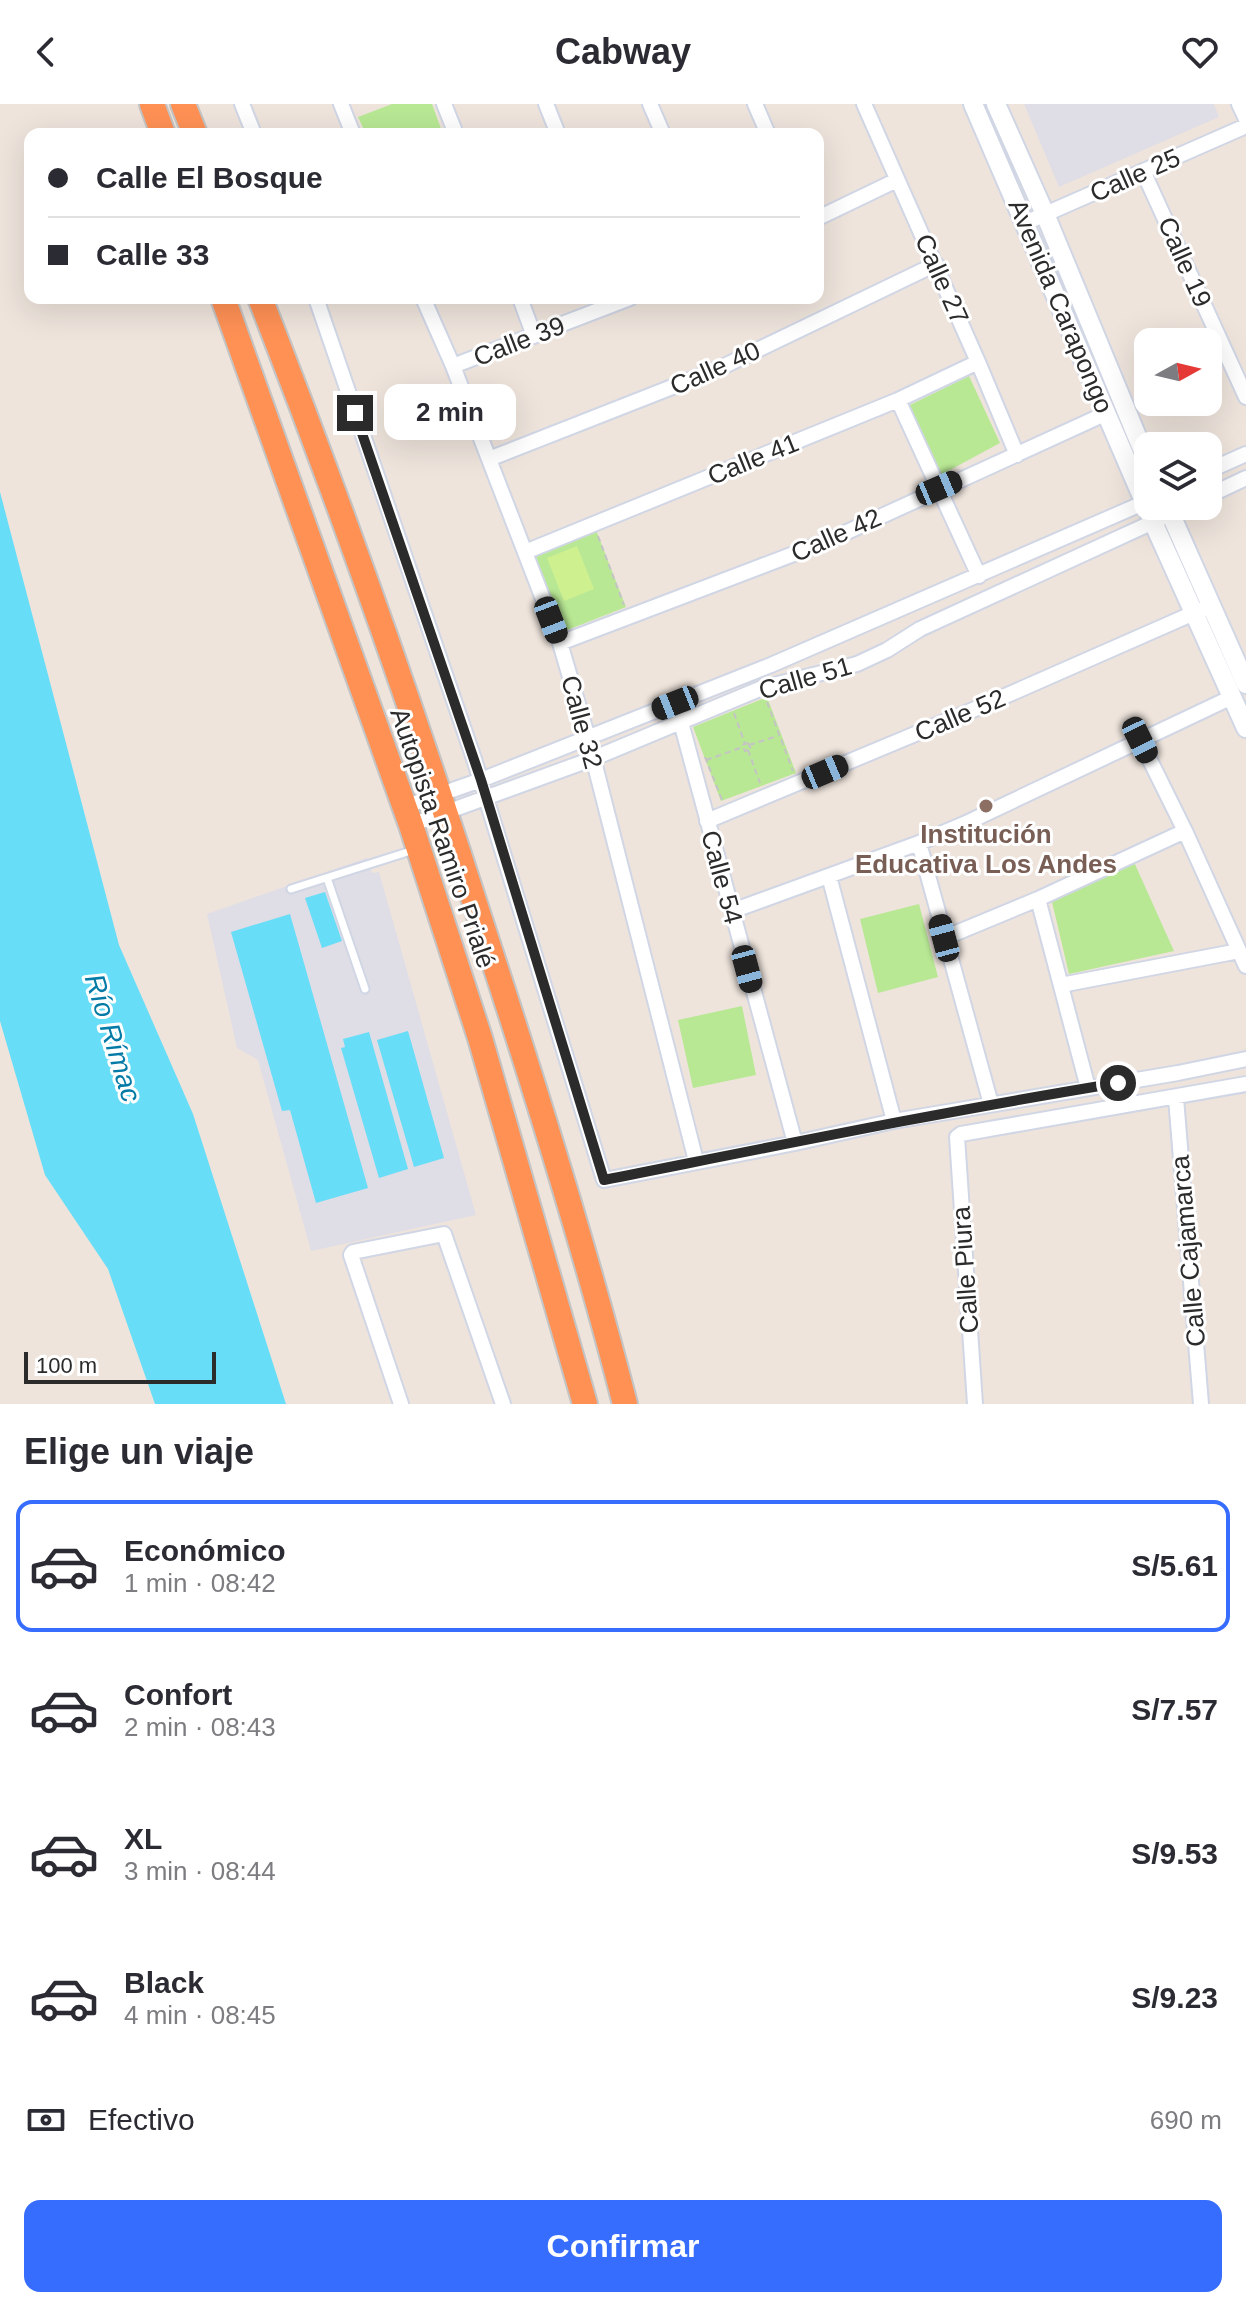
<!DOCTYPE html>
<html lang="es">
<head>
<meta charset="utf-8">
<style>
	body { margin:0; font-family:Arial,sans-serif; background:#f2f2f3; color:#2b2b33; height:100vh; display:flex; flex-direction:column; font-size:30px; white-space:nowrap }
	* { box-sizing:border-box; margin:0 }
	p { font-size:26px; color:#7c7c81 }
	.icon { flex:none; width:44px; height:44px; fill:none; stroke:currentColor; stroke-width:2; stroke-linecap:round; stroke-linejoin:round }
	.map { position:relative; height:1300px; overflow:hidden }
	.side { display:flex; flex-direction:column; background:#fff; flex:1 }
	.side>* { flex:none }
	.top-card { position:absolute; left:24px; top:24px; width:800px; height:176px; border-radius:16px; box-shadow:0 8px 32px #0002; display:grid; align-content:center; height:176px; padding:0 24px; background:#fff }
	.needle { width:52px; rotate:82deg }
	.controls { position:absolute; left:1134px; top:224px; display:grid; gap:16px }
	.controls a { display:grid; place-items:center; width:88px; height:88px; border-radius:16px; background:#fff; box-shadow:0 8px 32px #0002; font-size:40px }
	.scale { position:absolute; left:24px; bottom:20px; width:192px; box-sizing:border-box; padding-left:8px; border:4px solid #2b2b2b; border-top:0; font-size:22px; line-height:28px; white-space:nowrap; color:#2b2b2b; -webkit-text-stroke:6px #fff; paint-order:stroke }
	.end { position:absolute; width:36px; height:36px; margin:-18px; border:10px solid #2b2b2b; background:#fff; box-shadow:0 0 0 4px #fff }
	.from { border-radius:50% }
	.bubble { position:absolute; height:56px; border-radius:16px; background:#fff; box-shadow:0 8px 32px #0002; font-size:26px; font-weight:700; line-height:56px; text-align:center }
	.car { position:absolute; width:24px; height:48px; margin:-24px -12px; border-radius:10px; box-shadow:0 0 6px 2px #0007; background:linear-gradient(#222 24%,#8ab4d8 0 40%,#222 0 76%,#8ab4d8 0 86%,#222 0) }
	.top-card b { display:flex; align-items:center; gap:28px; height:76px; font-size:30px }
	.top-card b+b { border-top:2px solid #e1e1e2 }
	.top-card i { width:20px; height:20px; background:#2b2b33 }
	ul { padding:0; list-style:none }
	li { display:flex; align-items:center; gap:24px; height:132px; margin:0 16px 12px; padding:0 8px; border:4px solid transparent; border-radius:16px }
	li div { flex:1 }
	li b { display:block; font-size:30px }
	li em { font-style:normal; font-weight:700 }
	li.active { border-color:#376dff }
	li>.icon { width:72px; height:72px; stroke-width:1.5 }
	h2 { padding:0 24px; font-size:36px; line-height:96px }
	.pay { display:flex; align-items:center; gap:20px; height:88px; padding:0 24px; font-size:30px }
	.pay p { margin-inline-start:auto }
	.cta { display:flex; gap:16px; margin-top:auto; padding:16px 24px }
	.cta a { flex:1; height:92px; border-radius:16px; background:#376dff; color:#fff; font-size:32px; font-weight:700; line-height:92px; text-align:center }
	header { display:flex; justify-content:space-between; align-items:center; height:104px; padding:0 24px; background:#fff; font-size:36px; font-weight:700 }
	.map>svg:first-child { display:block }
	.industrial { fill:#dfdde6 }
	.green { fill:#b8e894 }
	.pitch { fill:#cff08f }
	.water { fill:#67ddf7 }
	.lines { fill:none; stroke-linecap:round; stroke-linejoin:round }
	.lane-casing { stroke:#d1d6e5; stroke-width:11 }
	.street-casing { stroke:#d1d6e5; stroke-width:18 }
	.secondary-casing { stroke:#d1d6e5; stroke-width:22 }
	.highway-casing { stroke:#c4c4c4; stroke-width:28 }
	.path { stroke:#c4c4c4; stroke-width:2; stroke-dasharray:6 4; stroke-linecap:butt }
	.lane { stroke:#fff; stroke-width:7 }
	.street { stroke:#fff; stroke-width:14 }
	.secondary { stroke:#fff; stroke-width:18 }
	.highway { stroke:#ff9155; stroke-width:24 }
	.route { stroke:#2b2b2b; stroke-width:10 }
	.education-dot { fill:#8d6e63; stroke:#fff; stroke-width:3 }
	.labels { text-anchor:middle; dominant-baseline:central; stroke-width:6; stroke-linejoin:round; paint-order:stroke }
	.street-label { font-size:26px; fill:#2b2b2b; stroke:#fff }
	.education-label { font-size:26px; font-weight:bold; fill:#785e54; stroke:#fff }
	.water-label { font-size:28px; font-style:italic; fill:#037ba6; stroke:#fff }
</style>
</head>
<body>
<header><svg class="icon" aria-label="back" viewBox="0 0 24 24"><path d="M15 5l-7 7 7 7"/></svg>Cabway<svg class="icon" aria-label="heart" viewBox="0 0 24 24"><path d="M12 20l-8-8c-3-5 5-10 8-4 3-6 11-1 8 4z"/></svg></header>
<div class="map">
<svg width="1246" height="1300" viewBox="0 0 1246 1300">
	<rect width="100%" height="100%" fill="#eee4dc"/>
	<!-- industrial -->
	<path class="industrial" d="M1024,0H1214L1219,13L1059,83Z
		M367,754L372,769L379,768L476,1111L311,1147L258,956L237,944L207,810Z"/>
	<!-- green -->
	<path class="green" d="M392,0H432L443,30H366L358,13Z
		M969,272L1000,339L937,373L906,303Z
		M596,426L626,503L562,528L533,450Z
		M767,593L796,669L721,697L693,623Z
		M1134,758L1174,847L1069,870L1052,798Z
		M919,800L938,873L878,889L860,815Z
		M742,902L756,971L693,984L678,916Z"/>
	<!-- pitch -->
	<path class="pitch" d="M577,442L594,485L564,497L547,454Z"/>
	<!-- water -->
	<path class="water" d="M0,388L119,841L193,1010L286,1300H155L108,1165L45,1071L0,917Z
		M325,788L342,837L322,844L305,794Z
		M290,810L368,1084L316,1099L290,1006L282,1007L231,828Z
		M408,927L444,1054L414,1063L377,936Z
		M369,928L408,1065L379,1074L341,944L345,943L343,935Z"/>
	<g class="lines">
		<defs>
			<path id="lane" d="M327,774L365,885
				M291,785L417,745"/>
			<path id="street" d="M242,0L254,30
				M341,0L353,30
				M444,0L456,30
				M546,0L558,30
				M650,0L663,30
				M755,0L768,30
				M864,0L978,258L1017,351
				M1239,0L1246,15
				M1143,67L1246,293
				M818,114L897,76
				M1025,119L1246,22
				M316,194L474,655L604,1076L795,1039L894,1017L1178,969L1246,955
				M423,194L453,262L560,539L588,634L696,1057
				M520,194L534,232
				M453,262L630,194
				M898,296L979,472
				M489,355L718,265L936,160
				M1208,367L1246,350
				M1208,392L1246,374
				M525,448L898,296L978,258
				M560,539L825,438L1107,309
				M679,611L795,1039
				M1140,636L1185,727L1246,862
				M404,703L481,676L771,561L1148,397
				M707,717L987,600L1203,505
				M411,721L592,655L762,584L857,560L887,546L920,525L1188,402
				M919,739L991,1000
				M829,772L894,1017
				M1038,795L1088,984
				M732,807L919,739L964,720L1232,593
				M944,834L1038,795L1185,727
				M1061,881L1239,847
				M1176,994L1201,1300
				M401,1300L351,1151L353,1148L444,1130L503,1300
				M975,1300L957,1033L961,1030L1246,980"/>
			<path id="secondary" d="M973,0L1153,418L1246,624
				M996,0L1045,110L1148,359
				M1167,402L1246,580"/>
			<path id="highway" d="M152,0L163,30
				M183,0L195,30
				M223,194L411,721L480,934L585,1300
				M260,194C343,406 418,620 487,837C537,990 585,1144 625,1300"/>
		</defs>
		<!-- lane casing -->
		<use href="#lane" class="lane-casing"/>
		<!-- street casing -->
		<use href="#street" class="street-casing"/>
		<!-- secondary casing -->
		<use href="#secondary" class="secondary-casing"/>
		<!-- highway casing -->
		<use href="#highway" class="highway-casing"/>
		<!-- path -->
		<path class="path" d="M598,432L624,501
			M767,598L793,667
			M734,609L745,640
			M748,639L751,645L745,647L742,641Z
			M749,641L778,632
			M748,646L760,679
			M705,653L722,696
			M706,656L743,643"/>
		<!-- lane -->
		<use href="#lane" class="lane"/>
		<!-- street -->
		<use href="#street" class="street"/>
		<!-- secondary -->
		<use href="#secondary" class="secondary"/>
		<!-- highway -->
		<use href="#highway" class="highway"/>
	</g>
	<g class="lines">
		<!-- route -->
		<path class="route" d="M355,309L481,676L604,1076C776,1042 946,1007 1118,979"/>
	</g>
	<!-- markers -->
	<circle class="education-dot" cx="986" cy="702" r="8"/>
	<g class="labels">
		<!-- street labels -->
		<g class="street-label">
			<text transform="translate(1135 71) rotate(-24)">Calle 25</text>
			<text transform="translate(1185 158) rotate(66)">Calle 19</text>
			<text transform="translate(942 175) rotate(66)">Calle 27</text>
			<text transform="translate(1061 202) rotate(67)">Avenida Carapongo</text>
			<text transform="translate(519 237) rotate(-21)">Calle 39</text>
			<text transform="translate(715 264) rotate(-24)">Calle 40</text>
			<text transform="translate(753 355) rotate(-22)">Calle 41</text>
			<text transform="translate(836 431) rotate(-24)">Calle 42</text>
			<text transform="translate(805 574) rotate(-16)">Calle 51</text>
			<text transform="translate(960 611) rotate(-23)">Calle 52</text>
			<text transform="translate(582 618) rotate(75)">Calle 32</text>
			<text transform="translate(443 734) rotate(71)">Autopista Ramiro Prialé</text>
			<text transform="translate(722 773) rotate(75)">Calle 54</text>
			<text transform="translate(1188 1147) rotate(-95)">Calle Cajamarca</text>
			<text transform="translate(965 1166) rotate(-94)">Calle Piura</text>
		</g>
		<!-- education labels -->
		<g class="education-label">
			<text x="986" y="730">Institución<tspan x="986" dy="30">Educativa Los Andes</tspan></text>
		</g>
		<!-- water labels -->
		<g class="water-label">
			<text transform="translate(113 934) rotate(73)">Río Rímac</text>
		</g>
	</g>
</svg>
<div class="controls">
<a><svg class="needle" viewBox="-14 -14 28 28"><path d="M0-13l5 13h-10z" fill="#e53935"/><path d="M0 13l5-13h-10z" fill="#7c7c81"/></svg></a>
<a><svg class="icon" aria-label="layers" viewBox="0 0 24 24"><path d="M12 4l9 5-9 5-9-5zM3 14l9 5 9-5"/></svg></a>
</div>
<div class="scale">100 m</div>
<i class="end from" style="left:1118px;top:979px"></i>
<i class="end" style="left:355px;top:309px"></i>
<div class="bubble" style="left:384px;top:280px;width:132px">2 min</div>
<i class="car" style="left:939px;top:384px;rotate:67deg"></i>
<i class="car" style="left:551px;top:516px;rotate:159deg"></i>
<i class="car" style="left:675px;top:599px;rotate:248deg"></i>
<i class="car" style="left:1140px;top:636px;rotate:154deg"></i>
<i class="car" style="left:825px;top:668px;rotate:67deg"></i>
<i class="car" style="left:944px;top:834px;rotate:345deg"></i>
<i class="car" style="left:747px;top:865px;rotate:165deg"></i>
<div class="top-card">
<b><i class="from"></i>Calle El Bosque</b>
<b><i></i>Calle 33</b>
</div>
</div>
<section class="side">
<h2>Elige un viaje</h2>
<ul>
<li class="active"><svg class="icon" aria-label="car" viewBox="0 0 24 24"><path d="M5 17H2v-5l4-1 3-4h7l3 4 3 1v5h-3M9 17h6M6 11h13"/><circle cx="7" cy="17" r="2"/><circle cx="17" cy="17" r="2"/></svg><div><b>Económico</b><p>1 min · 08:42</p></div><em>S/5.61</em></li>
<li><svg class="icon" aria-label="car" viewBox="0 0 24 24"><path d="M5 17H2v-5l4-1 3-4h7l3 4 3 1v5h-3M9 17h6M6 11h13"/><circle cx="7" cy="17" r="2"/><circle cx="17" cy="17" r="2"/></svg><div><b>Confort</b><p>2 min · 08:43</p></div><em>S/7.57</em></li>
<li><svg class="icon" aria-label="car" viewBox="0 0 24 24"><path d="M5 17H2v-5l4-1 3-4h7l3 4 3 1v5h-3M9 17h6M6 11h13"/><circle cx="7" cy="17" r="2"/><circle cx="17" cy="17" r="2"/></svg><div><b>XL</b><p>3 min · 08:44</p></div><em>S/9.53</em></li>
<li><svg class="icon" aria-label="car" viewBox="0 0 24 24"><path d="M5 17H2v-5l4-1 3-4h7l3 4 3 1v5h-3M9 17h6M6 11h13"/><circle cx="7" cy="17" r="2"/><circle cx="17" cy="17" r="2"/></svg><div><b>Black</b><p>4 min · 08:45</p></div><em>S/9.23</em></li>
</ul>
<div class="pay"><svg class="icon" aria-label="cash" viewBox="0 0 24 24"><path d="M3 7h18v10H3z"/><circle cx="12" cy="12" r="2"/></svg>Efectivo<p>690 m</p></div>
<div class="cta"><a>Confirmar</a></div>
</section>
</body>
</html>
